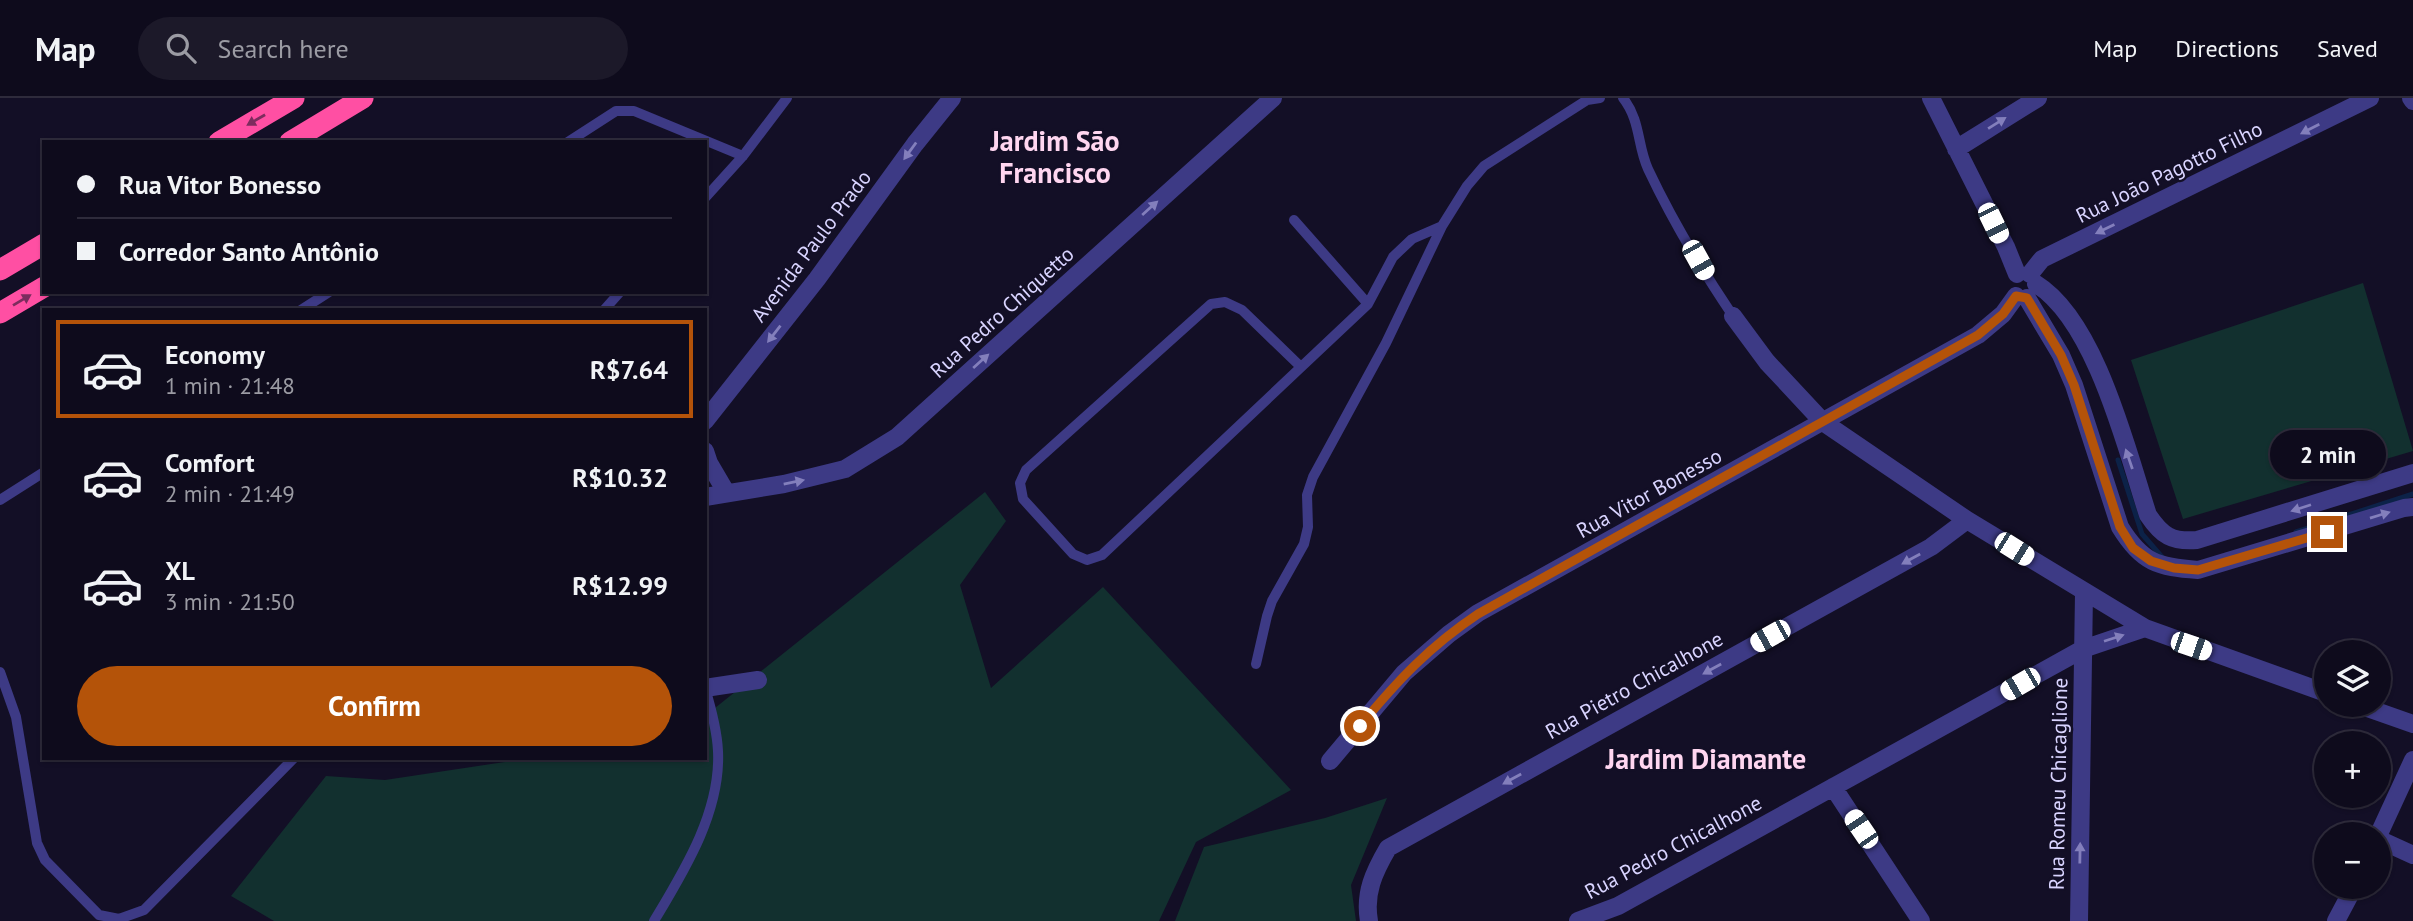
<!DOCTYPE html>
<html lang="en">
<head>
<meta charset="utf-8">
<style>
	body { margin:0; font-family:"PT Sans",sans-serif; background:#1c1929; color:#f1f3f6; height:100vh; display:flex; flex-direction:column; font-size:26px; white-space:nowrap }
	* { box-sizing:border-box; margin:0 }
	p { font-size:23px; color:#9b9ba3 }
	.icon { flex:none; width:38px; height:38px; fill:none; stroke:currentColor; stroke-width:2; stroke-linecap:round; stroke-linejoin:round }
	.map { position:relative; flex:1; overflow:hidden }
	.drawer { position:absolute; left:42px; top:210px; width:665px; height:452px; display:flex; flex-direction:column; background:#0e0b1c; border-radius:0px; box-shadow:0 2px 5px #0004,0 0 0 2px #2e2b3b }
	.drawer>* { flex:none }
	.guide { position:absolute; left:42px; top:42px; width:665px; height:154px; border-radius:0px; box-shadow:0 2px 5px #0004,0 0 0 2px #2e2b3b; display:grid; align-content:center; height:154px; padding:0 35px; background:#0e0b1c }
	.tools { position:absolute; left:2314px; top:542px; display:grid; gap:14px }
	.tools a { display:grid; place-items:center; width:77px; height:77px; border-radius:50%; background:#0e0b1c; box-shadow:0 2px 5px #0004,0 0 0 2px #2e2b3b; font-size:35px }
	.end { position:absolute; width:32px; height:32px; margin:-16px; border:9px solid #b45309; background:#fff; box-shadow:0 0 0 4px #fff }
	.from { border-radius:50% }
	.bubble { position:absolute; height:49px; border-radius:24px; background:#0e0b1c; box-shadow:0 2px 5px #0004,0 0 0 2px #2e2b3b; font-size:23px; font-weight:600; line-height:49px; text-align:center }
	.car { position:absolute; width:21px; height:42px; margin:-21px -10px; border-radius:9px; box-shadow:0 0 5px 2px #0007; background:linear-gradient(#fff 24%,#345 0 40%,#fff 0 76%,#345 0 86%,#fff 0) }
	.guide b { display:flex; align-items:center; gap:24px; height:66px; font-size:26px }
	.guide b+b { border-top:2px solid #2e2b3b }
	.guide i { width:18px; height:18px; background:#f1f3f6 }
	ul { padding:12px 0 0; list-style:none }
	li { display:flex; align-items:center; gap:21px; height:98px; margin:0 14px 10px; padding:0 21px; border:4px solid transparent; border-radius:0px }
	li div { flex:1 }
	li b { display:block; font-size:26px }
	li em { font-style:normal; font-weight:600 }
	li.selected { border-color:#b45309 }
	li>.icon { width:63px; height:63px; stroke-width:1.5 }
	.button { display:flex; gap:14px; margin-top:auto; padding:14px 35px }
	.button a { flex:1; height:80px; border-radius:42px; background:#b45309; color:#fff; font-size:28px; font-weight:600; line-height:80px; text-align:center }
	header { display:flex; align-items:center; gap:42px; box-sizing:border-box; height:98px; padding:0 35px; background:#0e0b1c; border-bottom:2px solid #2e2b3b }
	header strong { font-size:33px }
	nav { display:flex; gap:38px; margin-inline-start:auto; font-size:24px }
	.search { width:490px; height:63px; background:#1c1929; display:flex; align-items:center; gap:18px; box-sizing:border-box; padding:0 24px; border-radius:38px; color:#9b9ba3; font-size:26px }
	.map>svg:first-child { display:block }
	.green { fill:#12302f }
	.lines { fill:none; stroke-linecap:round; stroke-linejoin:round }
	.stream { stroke:#0c2248; stroke-width:5 }
	.service { stroke:#3d3a85; stroke-width:10 }
	.minor { stroke:#3d3a85; stroke-width:18 }
	.tertiary { stroke:#3d3a85; stroke-width:18 }
	.motorway { stroke:#ff4fa3; stroke-width:21 }
	.oneway { fill:#7d2c5e }
	.oneway2 { fill:#837fbc }
	.route { stroke:#b45309; stroke-width:9 }
	.labels { text-anchor:middle; dominant-baseline:central; stroke-width:5; stroke-linejoin:round; paint-order:stroke }
	.street-label { font-size:21px; fill:#d9d4ff; stroke:#130f26 }
	.district-label { font-size:28px; font-weight:bold; fill:#ffd6f0; stroke:#130f26 }
</style>
</head>
<body>
<header>
<strong>Map</strong>
<div class="search"><svg class="icon" aria-label="search" viewBox="0 0 24 24"><circle cx="10" cy="10" r="6"/><path d="M15 15l6 6"/></svg>Search here</div>
<nav><a>Map</a><a>Directions</a><a>Saved</a></nav>
</header>
<div class="map">
<svg width="2413" height="823" viewBox="0 0 2413 823">
	<rect width="100%" height="100%" fill="#130f26"/>
	<!-- green -->
	<path class="green" d="M2363,185L2413,353L2183,421L2131,262Z
		M985,394L1006,423L960,487L991,590L1103,489L1291,692L1196,744L1159,823H274L231,798L326,678L385,682L531,660H705V618Z
		M1387,700L1351,787L1356,823H1175L1204,749L1325,720Z"/>
	<g class="lines">
		<!-- stream -->
		<path class="stream" d="M2118,362L2142,436L2162,459
			M2296,434L2413,396"/>
		<!-- service -->
		<path class="service" d="M1623,0C1641,23 1637,47 1648,71C1672,122 1702,172 1733,218
			M568,44L616,13H634L743,58
			M705,100L743,58L787,0
			M1294,122L1368,206
			M301,212L329,194
			M604,212L620,194
			M1301,269L1242,212L1225,204L1211,206L1026,372L1020,385L1023,401L1073,456L1087,462L1102,457L1368,206L1393,159L1412,141L1442,128
			M0,402L44,374
			M1256,566L1267,518L1272,503L1304,446L1308,429L1307,397L1313,379L1386,245L1442,128L1467,88L1484,68L1587,2L1600,0
			M0,574L16,619L37,745L45,762L99,817L119,821L144,812L294,660
			M654,823C684,773 721,714 718,653C717,632 711,610 705,590"/>
		<!-- minor -->
		<path class="minor" d="M1931,0L2006,149L2017,176
			M1956,51L2038,0
			M2030,176L2042,161L2370,0
			M2036,186C2096,223 2127,353 2148,417C2162,438 2172,444 2197,442L2413,375
			M2027,200L2061,257L2074,287L2120,429C2142,465 2158,469 2198,472L2404,410L2413,409
			M1733,218L1767,264L1823,324L1967,422L2145,530L2326,595
			M705,323L817,181L915,46L952,0
			M705,353L709,365L726,394
			M705,399L784,386L845,371L897,339L1273,0
			M705,590L758,582
			M2359,607L2413,626
			M1330,663L1404,575L1449,536L1478,515L1978,237L2003,216L2016,198
			M1833,689L1921,823
			M2378,741L2413,757
			M1369,823C1364,795 1374,774 1388,750L1931,449L1967,422
			M1578,823L1618,808L2083,551L2145,530
			M2079,823L2084,495"/>
		<!-- tertiary -->
		<path class="tertiary" d="M2411,0L2413,3
			M2378,738L2413,662
			M2336,823L2354,789"/>
		<!-- motorway -->
		<path class="motorway" d="M219,44L294,0
			M290,44L363,0
			M0,172L44,146
			M0,215L44,189"/>
	</g>
	<!-- one-way arrows -->
	<defs><path id="oneway-solid" d="M-6-.8H1V-3.2L6.5 0L1 3.2V.8H-6Z" transform="scale(1.75)"/></defs>
	<g class="oneway">
		<use href="#oneway-solid" transform="translate(256 22) rotate(150)"/>
		<use href="#oneway-solid" transform="translate(22 202) rotate(-31)"/>
	</g>
	<g class="oneway2">
		<use href="#oneway-solid" transform="translate(1997 25) rotate(-32)"/>
		<use href="#oneway-solid" transform="translate(2310 31) rotate(153)"/>
		<use href="#oneway-solid" transform="translate(910 53) rotate(126)"/>
		<use href="#oneway-solid" transform="translate(1150 110) rotate(-42)"/>
		<use href="#oneway-solid" transform="translate(2105 131) rotate(154)"/>
		<use href="#oneway-solid" transform="translate(774 236) rotate(128)"/>
		<use href="#oneway-solid" transform="translate(981 263) rotate(-42)"/>
		<use href="#oneway-solid" transform="translate(2129 361) rotate(-109)"/>
		<use href="#oneway-solid" transform="translate(794 384) rotate(-11)"/>
		<use href="#oneway-solid" transform="translate(2301 410) rotate(162)"/>
		<use href="#oneway-solid" transform="translate(2380 417) rotate(-17)"/>
		<use href="#oneway-solid" transform="translate(1911 461) rotate(151)"/>
		<use href="#oneway-solid" transform="translate(2114 540) rotate(-18)"/>
		<use href="#oneway-solid" transform="translate(1712 571) rotate(151)"/>
		<use href="#oneway-solid" transform="translate(1512 681) rotate(151)"/>
		<use href="#oneway-solid" transform="translate(2080 755) rotate(-89)"/>
	</g>
	<g class="lines">
		<!-- route -->
		<path class="route" d="M1360,628C1397,583 1430,548 1478,516L1978,237L2003,216L2016,198L2027,200L2061,257L2074,287L2120,429L2133,450L2151,463L2174,470L2198,472L2327,434"/>
	</g>
	<g class="labels">
		<!-- street labels -->
		<g class="street-label">
			<text transform="translate(2169 74) rotate(-26)">Rua João Pagotto Filho</text>
			<text transform="translate(811 148) rotate(-53)">Avenida Paulo Prado</text>
			<text transform="translate(1002 214) rotate(-42)">Rua Pedro Chiquetto</text>
			<text transform="translate(1649 395) rotate(-29)">Rua Vitor Bonesso</text>
			<text transform="translate(1634 587) rotate(-29)">Rua Pietro Chicalhone</text>
			<text transform="translate(2058 686) rotate(-89)">Rua Romeu Chicaglione</text>
			<text transform="translate(1673 749) rotate(-28)">Rua Pedro Chicalhone</text>
		</g>
		<!-- district labels -->
		<g class="district-label">
			<text x="1055" y="42">Jardim São<tspan x="1055" dy="32">Francisco</tspan></text>
			<text x="1706" y="660">Jardim Diamante</text>
		</g>
	</g>
</svg>
<div class="tools">
<a><svg class="icon" aria-label="layers" viewBox="0 0 24 24"><path d="M12 4l9 5-9 5-9-5zM3 14l9 5 9-5"/></svg></a>
<a>+</a>
<a>−</a>
</div>
<i class="end from" style="left:1360px;top:628px"></i>
<i class="end" style="left:2327px;top:434px"></i>
<div class="bubble" style="left:2270px;top:332px;width:116px">2 min</div>
<i class="car" style="left:1993px;top:125px;rotate:154deg"></i>
<i class="car" style="left:1698px;top:162px;rotate:151deg"></i>
<i class="car" style="left:2014px;top:451px;rotate:122deg"></i>
<i class="car" style="left:1770px;top:538px;rotate:241deg"></i>
<i class="car" style="left:2191px;top:548px;rotate:109deg"></i>
<i class="car" style="left:2020px;top:586px;rotate:240deg"></i>
<i class="car" style="left:1861px;top:731px;rotate:326deg"></i>
<div class="guide">
<b><i class="from"></i>Rua Vitor Bonesso</b>
<b><i></i>Corredor Santo Antônio</b>
</div>
<section class="drawer">
<ul>
<li class="selected"><svg class="icon" aria-label="car" viewBox="0 0 24 24"><path d="M5 17H2v-5l4-1 3-4h7l3 4 3 1v5h-3M9 17h6M6 11h13"/><circle cx="7" cy="17" r="2"/><circle cx="17" cy="17" r="2"/></svg><div><b>Economy</b><p>1 min · 21:48</p></div><em>R$7.64</em></li>
<li><svg class="icon" aria-label="car" viewBox="0 0 24 24"><path d="M5 17H2v-5l4-1 3-4h7l3 4 3 1v5h-3M9 17h6M6 11h13"/><circle cx="7" cy="17" r="2"/><circle cx="17" cy="17" r="2"/></svg><div><b>Comfort</b><p>2 min · 21:49</p></div><em>R$10.32</em></li>
<li><svg class="icon" aria-label="car" viewBox="0 0 24 24"><path d="M5 17H2v-5l4-1 3-4h7l3 4 3 1v5h-3M9 17h6M6 11h13"/><circle cx="7" cy="17" r="2"/><circle cx="17" cy="17" r="2"/></svg><div><b>XL</b><p>3 min · 21:50</p></div><em>R$12.99</em></li>
</ul>
<div class="button"><a>Confirm</a></div>
</section>
</div>
</body>
</html>
